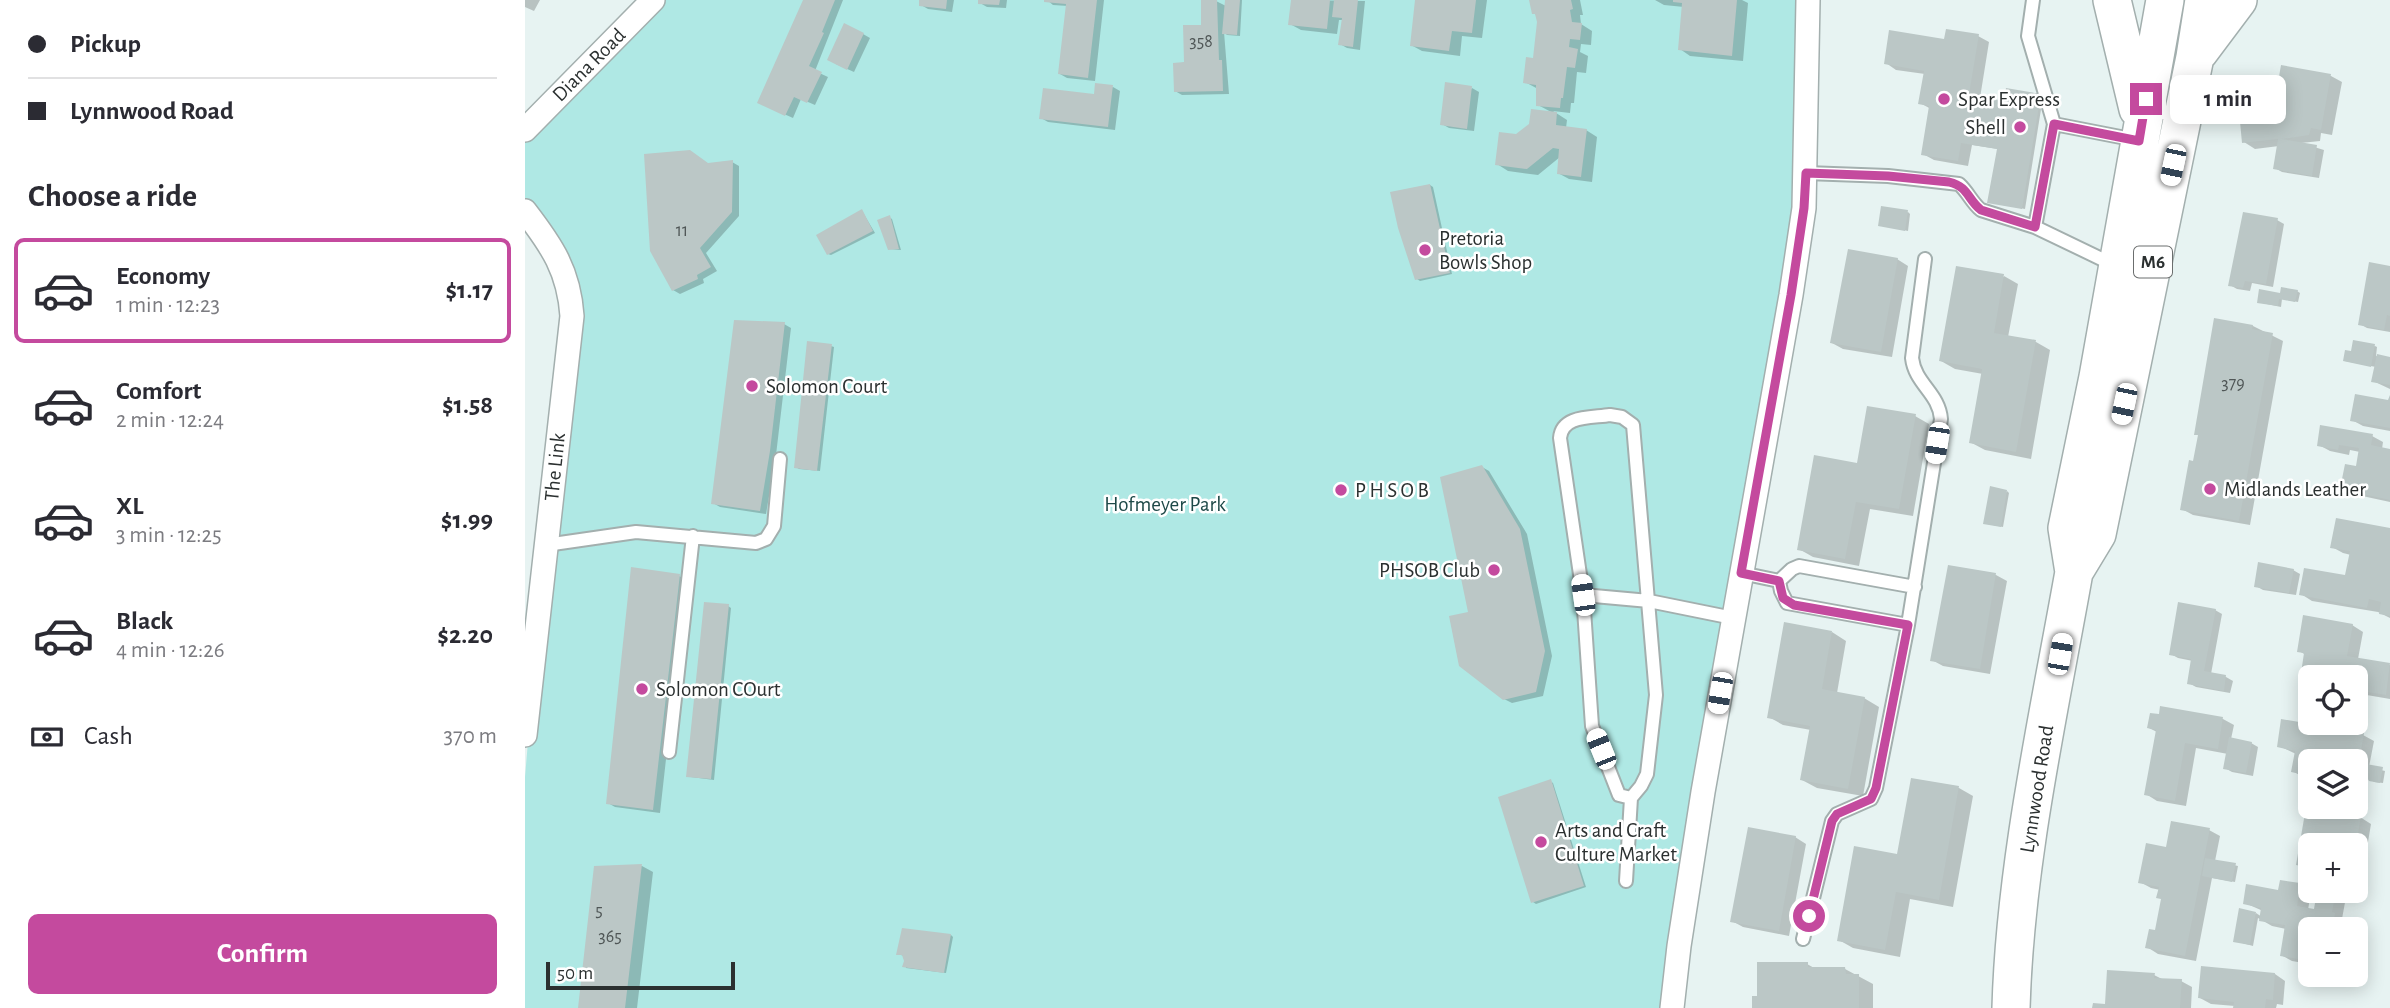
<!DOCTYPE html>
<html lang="en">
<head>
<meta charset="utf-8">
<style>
	body { margin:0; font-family:"Alegreya Sans",sans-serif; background:#f7f7f7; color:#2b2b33; height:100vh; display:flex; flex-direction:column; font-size:26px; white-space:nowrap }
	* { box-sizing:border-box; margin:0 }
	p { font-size:23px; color:#7c7c81 }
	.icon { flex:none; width:38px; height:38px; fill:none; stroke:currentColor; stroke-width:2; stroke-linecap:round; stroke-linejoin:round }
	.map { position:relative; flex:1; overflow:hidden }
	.details { display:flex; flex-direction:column; background:#fff; width:525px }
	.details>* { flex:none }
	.hud { display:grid; align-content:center; height:154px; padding:0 28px; background:#fff }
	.controls { position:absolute; left:1773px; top:665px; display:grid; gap:14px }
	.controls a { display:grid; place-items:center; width:70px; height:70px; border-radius:10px; background:#fff; box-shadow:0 4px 18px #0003; font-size:35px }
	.scale { position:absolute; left:21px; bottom:18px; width:189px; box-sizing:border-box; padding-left:7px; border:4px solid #2b3030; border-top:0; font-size:19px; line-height:24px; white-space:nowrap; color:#2b3030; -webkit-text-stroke:5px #fff; paint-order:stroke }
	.end { position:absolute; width:32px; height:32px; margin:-16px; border:9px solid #c44a9e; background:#fff; box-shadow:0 0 0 4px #fff }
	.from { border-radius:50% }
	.bubble { position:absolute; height:49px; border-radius:10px; background:#fff; box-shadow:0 4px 18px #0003; font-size:23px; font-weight:600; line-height:49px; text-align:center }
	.car { position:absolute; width:21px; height:42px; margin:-21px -10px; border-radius:9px; box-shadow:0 0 5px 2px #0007; background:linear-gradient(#fff 24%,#345 0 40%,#fff 0 76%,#345 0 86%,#fff 0) }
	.hud b { display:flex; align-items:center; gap:24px; height:66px; font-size:26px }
	.hud b+b { border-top:2px solid #e1e1e2 }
	.hud i { width:18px; height:18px; background:#2b2b33 }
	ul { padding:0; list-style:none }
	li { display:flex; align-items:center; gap:21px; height:105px; margin:0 14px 10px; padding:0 14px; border:4px solid transparent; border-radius:10px }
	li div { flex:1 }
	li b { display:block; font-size:26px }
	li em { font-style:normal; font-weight:600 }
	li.current { border-color:#c44a9e }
	li>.icon { width:63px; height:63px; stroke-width:1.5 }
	h2 { padding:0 28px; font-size:32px; line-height:84px }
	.pay { display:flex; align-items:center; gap:18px; height:77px; padding:0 28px; font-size:26px }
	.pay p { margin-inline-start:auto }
	.cta { display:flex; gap:14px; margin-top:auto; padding:14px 28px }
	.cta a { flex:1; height:80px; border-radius:10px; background:#c44a9e; color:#fff; font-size:28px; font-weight:600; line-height:80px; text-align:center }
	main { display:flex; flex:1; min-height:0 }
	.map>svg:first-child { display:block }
	.green { fill:#afe8e4 }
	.shadow { fill:#0003 }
	.building { fill:#bbc7c6 }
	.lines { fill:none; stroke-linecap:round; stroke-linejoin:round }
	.lane-casing { stroke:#a3afae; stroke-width:16 }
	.street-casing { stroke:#a3afae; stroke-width:26 }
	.primary-casing { stroke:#a3afae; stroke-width:40 }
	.lane { stroke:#fff; stroke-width:12 }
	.street { stroke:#fff; stroke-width:23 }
	.primary { stroke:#fff; stroke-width:37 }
	.route { stroke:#c44a9e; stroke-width:9 }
	.poi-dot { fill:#c44a9e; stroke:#fff; stroke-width:2.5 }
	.labels { text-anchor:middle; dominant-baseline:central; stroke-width:5; stroke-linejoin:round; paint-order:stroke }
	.number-label { font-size:18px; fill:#4f5656 }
	.shield { fill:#fff; stroke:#6b6e6e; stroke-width:2 }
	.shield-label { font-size:19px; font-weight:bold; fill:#2b3030 }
	.street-label { font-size:21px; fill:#2b3030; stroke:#fff }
	.poi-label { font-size:21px; fill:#2b3030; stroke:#fff; text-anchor:start }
	.park-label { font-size:21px; fill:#1e4948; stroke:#fff }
</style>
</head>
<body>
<main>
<section class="details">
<div class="hud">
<b><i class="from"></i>Pickup</b>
<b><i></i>Lynnwood Road</b>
</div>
<h2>Choose a ride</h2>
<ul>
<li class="current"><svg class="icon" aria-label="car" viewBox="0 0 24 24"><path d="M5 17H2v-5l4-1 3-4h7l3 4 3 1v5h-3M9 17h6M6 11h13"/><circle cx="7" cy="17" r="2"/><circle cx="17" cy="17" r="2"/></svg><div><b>Economy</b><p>1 min · 12:23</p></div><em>$1.17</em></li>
<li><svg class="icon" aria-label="car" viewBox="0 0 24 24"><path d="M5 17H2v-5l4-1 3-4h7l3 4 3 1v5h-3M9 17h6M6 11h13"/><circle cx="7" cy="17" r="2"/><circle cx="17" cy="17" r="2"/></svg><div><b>Comfort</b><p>2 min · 12:24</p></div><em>$1.58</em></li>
<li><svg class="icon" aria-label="car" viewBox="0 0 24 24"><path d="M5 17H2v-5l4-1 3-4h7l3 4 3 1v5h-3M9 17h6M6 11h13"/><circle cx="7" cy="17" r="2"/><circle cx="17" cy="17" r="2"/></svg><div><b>XL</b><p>3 min · 12:25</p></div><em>$1.99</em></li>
<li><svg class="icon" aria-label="car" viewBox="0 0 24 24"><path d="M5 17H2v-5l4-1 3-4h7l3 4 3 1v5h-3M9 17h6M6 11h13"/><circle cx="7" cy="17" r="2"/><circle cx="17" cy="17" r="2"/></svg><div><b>Black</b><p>4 min · 12:26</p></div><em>$2.20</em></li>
</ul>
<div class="pay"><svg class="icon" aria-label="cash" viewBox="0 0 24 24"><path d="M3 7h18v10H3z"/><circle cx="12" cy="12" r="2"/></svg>Cash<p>370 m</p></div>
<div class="cta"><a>Confirm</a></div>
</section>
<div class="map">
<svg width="1865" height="1008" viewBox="0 0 1865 1008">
	<rect width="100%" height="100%" fill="#e7f3f2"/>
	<!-- green -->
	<path class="green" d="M120,0H1274L1281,173L1145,1008H0V777L42,282L0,219V128Z"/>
	<!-- shadow -->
	<path class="shadow" d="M0,0H15L9,11L0,7Z
		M280,0H318L290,71L303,77L290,105L276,99L268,118L241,106Z
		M396,0H429L427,12L403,9L396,5Z
		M455,0H482L481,8L462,7L455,3Z
		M522,0H579L570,81L542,78L535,74L543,6L528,5Z
		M702,0H717L715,36L702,35L699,32L704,94L657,95L650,91L678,26L691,1L701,6Z
		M768,0L840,1L835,50L822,48L815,44L818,20H814L812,34L776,30L765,24Z
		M891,0H962L957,38L937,36L935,56L897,51L886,45Z
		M1006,0H1055L1058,15H1055L1056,24L1067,31L1066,45L1056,44L1055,52L1063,56L1061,73L1052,72L1049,103H1046L1045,113L1028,111L1042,120L1041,128L1061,130L1072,137L1067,182L1044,179L1033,173L1035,157L1013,175L983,171L972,164L991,136L1028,113L1013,105V89L1000,82L1010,60L1014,22L1012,15L1008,13Z
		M1130,0H1217L1223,3L1218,61L1165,56L1155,49L1159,7L1139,5Z
		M338,34L345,38L329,72L311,64Z
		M1453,36L1464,42L1455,98L1480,103L1518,97L1500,209L1464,202L1473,149L1447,145L1443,166L1409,160L1398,154L1406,109L1395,103L1400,74L1371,70L1361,63L1420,41Z
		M1758,67L1806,76L1817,82L1807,135L1796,133L1795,141L1776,143L1799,150L1794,178L1757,172L1750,168L1754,146L1730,149L1719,142L1752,102Z
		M588,87L595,91L590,130L523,122L516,118Z
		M947,88L954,92L949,131L924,128L917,124Z
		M207,162L214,166V216L181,253L192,271L178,279L179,283L155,294L148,290L184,165Z
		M905,185L908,187L927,274L895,281L892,279Z
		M337,211L350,233L306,255L303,254Z
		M1383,212L1385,214L1383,231L1355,225Z
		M364,217L367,219L376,250L364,249Z
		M1752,220L1759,224L1748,287L1727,283L1725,291L1712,289L1705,285Z
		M1372,259L1383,266L1367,357L1318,349L1307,343Z
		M1865,268V332L1842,328L1835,324Z
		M1479,276L1493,284L1483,337L1511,342L1525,350L1506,459L1460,450L1445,442L1458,374L1430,369L1416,361Z
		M1772,291L1775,293L1773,302L1757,299L1756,307L1737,303L1757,295Z
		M1691,320L1728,326L1758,341L1725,525L1668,515L1657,509L1670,463L1675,436L1670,434Z
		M259,324L266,328L251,455L241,514L195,507L188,503Z
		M306,346L309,347L295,471L274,469L271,467Z
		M1850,346L1852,347L1851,356L1865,359V389L1848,381L1851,367L1820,361L1828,353Z
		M1865,397V431L1838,426L1827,420L1864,402Z
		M1390,416L1404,424L1388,516L1345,509L1334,566L1288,557L1274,549L1333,465Z
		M1847,436L1858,442L1857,449L1865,450V502L1828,494L1817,488L1832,468L1835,452L1825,450L1824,455L1805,451L1794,445Z
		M957,467L964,471L1002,534L1027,656L1018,696L987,703L979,699L945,614Z
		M1482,491L1484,493L1478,527L1463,524Z
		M1865,530V618L1853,612L1787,601L1776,594L1822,577L1826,555L1818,553L1807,547Z
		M1424,567L1471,575L1482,581L1465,674L1418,666L1407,660Z
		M1768,570L1775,574L1771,595L1738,590L1731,586Z
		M154,576L161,580L135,813L90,807L83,803Z
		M203,606L206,608L189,780L166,777L163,776Z
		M1690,610L1697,614L1686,674L1701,677L1708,681L1705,693L1671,687L1664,683L1668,661L1653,658L1646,654Z
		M1827,625L1838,632L1833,659L1865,665V699L1830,693V677H1785V684L1776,679L1781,655L1774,651Z
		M1307,632L1321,641L1312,693L1339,698L1354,707L1338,796L1292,788L1277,780L1286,730L1258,725L1244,717Z
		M1637,708L1698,719L1709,725L1706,739L1726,743L1733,747L1728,776L1707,772L1700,768L1703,754L1671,748L1661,806L1632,801L1621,794L1632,732L1624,728L1635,717Z
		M1838,735L1849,741L1844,767L1860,771L1858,783L1849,782L1843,775L1842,779L1830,777V761H1785V779L1779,778L1768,771L1771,754L1754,746Z
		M1387,780L1434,788L1448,796L1428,907L1385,899L1375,957L1328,948L1314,940L1373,856Z
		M1025,781L1028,783L1061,887L1011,904L1008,902Z
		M1781,815L1804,819L1835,817L1846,824L1839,866L1830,864V845H1785V871L1773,865Z
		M1684,830L1695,836L1690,861L1713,866L1710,882L1687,878L1671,961L1633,954L1622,947L1631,932L1637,899L1635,890L1626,888L1615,882L1643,850Z
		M1270,837L1281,844L1264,936L1218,927L1207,921Z
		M117,866L128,872L112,1008H55L70,868Z
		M1756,882L1775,885L1786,891L1783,910L1790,911L1794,891H1810L1821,897L1817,919L1821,921L1820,925L1829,927L1840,933L1832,977L1818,975H1830V929H1785L1784,964L1767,961L1756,955L1761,929L1747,926L1733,918L1728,946L1710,941L1731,913L1737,917L1738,911L1720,903L1754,892Z
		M426,935L428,937L421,973L381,968L379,956L373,954Z
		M1282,964L1291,969H1320L1348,984V1008H1229Z
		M1750,974L1760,981L1758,1005L1752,1004L1751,1008H1710V1006L1686,1004L1675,998Z
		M1629,975L1639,980L1656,981L1667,987L1666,1008H1569L1581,1005Z"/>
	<!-- building -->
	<path class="building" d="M278,0H310L297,32L299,33L284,66L297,72L282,103L269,97L260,116L232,103Z
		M394,0H422L421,9L394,6Z
		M453,0H475L474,5L453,4Z
		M519,0H572L563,78L533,74L541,4L519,2Z
		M676,0H692L694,60H697L698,91L649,92L648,63L659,62L658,25H676Z
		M700,0H715L712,35L697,34Z
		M766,0H805L802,29L763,25Z
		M809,0H833L828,47L813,45L817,18L807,17Z
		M890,0H951L947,33L927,31L924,51L885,46Z
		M1004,0H1046L1048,9L1045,10L1047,22L1057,23L1055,40L1045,39L1044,47L1053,49L1050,68L1042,67L1038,98H1036L1035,108L1011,106V85L998,83L1001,57L1008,58L1012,22L1010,14H1007Z
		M1148,0H1212L1207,56L1153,50L1157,3L1148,2Z
		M319,23L339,33L322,70L302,60Z
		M1421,29L1454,34L1444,94L1479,101L1481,88L1516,94L1497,209L1462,203L1472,149L1436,143L1433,161L1396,155L1404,106L1393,104L1399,71L1359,64L1364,30L1419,39Z
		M1756,65L1806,74L1796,130L1786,128L1784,135L1757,139L1792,145L1787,176L1748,169L1753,139L1717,143L1714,111L1718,110V104L1750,100Z
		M920,82L947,86L942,129L915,125Z
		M570,83L588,85L583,127L514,119L518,88L569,94Z
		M1006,109L1032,112L1031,125L1062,129L1056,177L1032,174L1034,149L1028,148L1002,169L970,165L974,132L991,134L1004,124Z
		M165,150L183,163L208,160L207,212L175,248L186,267L172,275L173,279L147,291L125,251L119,154Z
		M905,184L925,273L890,280L873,228L865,192Z
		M1356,206L1383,210L1380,231L1353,226Z
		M337,209L348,231L302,255L291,235Z
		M1718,212L1753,218L1741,284L1720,281L1718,288L1703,286Z
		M365,215L374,249L363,250L352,220Z
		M1323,249L1373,258L1356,352L1305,343Z
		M1844,262L1865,266V316L1862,315L1859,330L1833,325Z
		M1431,266L1479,274L1469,333L1511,340L1491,452L1444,443L1457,369L1414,361Z
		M1756,287L1773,290L1770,302L1754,299L1753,306L1732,303L1734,289L1755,293Z
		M1689,318L1728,325L1727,329L1748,333L1714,521L1655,510L1664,460L1668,461L1673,435H1669Z
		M209,320L260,322L245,451L235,511L186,504Z
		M1828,340L1850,344L1846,367L1818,361L1820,350L1826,351Z
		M282,341L307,344L292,471L269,468Z
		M1852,354L1865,357V385L1846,382Z
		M1830,394L1863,400L1865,395V428L1825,421Z
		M1342,406L1391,414L1374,509L1331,502L1320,559L1272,550L1289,455L1332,463Z
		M1795,425L1848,434L1846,445L1865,449V500L1815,489L1820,464L1831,466L1834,448L1814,445L1813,450L1792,446Z
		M957,465L995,529L1020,651L1011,692L978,700L934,666L924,616L943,612L915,477Z
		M1465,486L1482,490L1476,527L1458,524Z
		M1811,518L1865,528V616L1854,614L1856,602L1844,599L1842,608L1774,595L1779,568L1820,575L1825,551L1805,548Z
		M1733,562L1769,569L1764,593L1729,587Z
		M1423,565L1471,573L1455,669L1405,661Z
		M106,567L155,574L128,810L81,804Z
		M179,602L204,604L186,779L161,777Z
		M1653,602L1691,609L1679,671L1701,675L1699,691L1662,684L1666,659L1644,655Z
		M1778,615L1828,624L1822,656L1865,663L1861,695L1830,690V677H1785V682L1775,680L1779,653L1772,652Z
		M1259,622L1307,631L1297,689L1340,697L1323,789L1275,780L1285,726L1242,718Z
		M1635,706L1698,717L1693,749L1660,743L1650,801L1619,795L1631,730L1622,728L1625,713L1634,714Z
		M1756,719L1839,733L1832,772L1830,761H1785V776L1766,772L1770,751L1752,747Z
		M1704,737L1727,742L1721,773L1698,769Z
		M1841,764L1858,767L1855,783L1844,781L1839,772Z
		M1386,778L1434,786L1414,900L1371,892L1360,950L1312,941L1329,846L1372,854Z
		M1026,779L1059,886L1006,903L973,797Z
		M1804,810L1836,816L1831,845H1785V868L1771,865L1780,813L1803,817Z
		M1646,821L1685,828L1660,956L1620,948L1624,929L1630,930L1636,899L1631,898L1634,887L1613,883L1621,843L1641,847Z
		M1223,827L1271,836L1254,931L1205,922Z
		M1680,858L1711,863L1707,882L1677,876Z
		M117,864L100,1008H53L69,866Z
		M1755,880L1775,883L1772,906L1789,909L1792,891H1811L1807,912L1810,913L1809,921L1830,925L1829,929H1785V954L1775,952L1774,959L1755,956L1760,925L1734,921L1736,908L1718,904L1721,884L1753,890Z
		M1714,908L1731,912L1725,945L1708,942Z
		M377,928L426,934L419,973L377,967L379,961L377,955H371Z
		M1232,962H1283V967H1320L1321,974H1334V1008H1227V996H1232Z
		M1676,966L1750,973L1748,1000L1741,999L1740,1008H1708L1709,1002L1673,998Z
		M1582,970L1630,973L1629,978L1657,979L1655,1008H1567L1568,1003L1580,1004Z"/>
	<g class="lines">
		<defs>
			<path id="lane" d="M1508,0L1503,36L1529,124L1510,227
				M1529,124L1611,140
				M1281,173L1363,176L1434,184C1443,192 1447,203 1456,210L1510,227L1589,265
				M1085,415L1097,417L1108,425L1131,695L1122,774L1116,786L1106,798L1094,795L1067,726L1058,595L1035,438C1037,415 1066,418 1085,415Z
				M21,545L111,532L231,543L241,539L249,526L255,459
				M1216,573L1254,581
				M1254,581L1256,591L1262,603L1383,625
				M1254,581L1267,569L1274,566L1390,587
				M1058,595L1124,601L1208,618
				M144,752L168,536
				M1101,881L1106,798
				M1278,939L1307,821L1312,814L1346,799L1351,788L1383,625L1416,419C1414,393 1390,384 1387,358L1400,259"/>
			<path id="street" d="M0,130L128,0
				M0,211C27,246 44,271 47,316L0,735
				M1147,1008L1154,946L1178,792L1266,295L1279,208L1283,0"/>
			<path id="primary" d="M1587,0L1613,109
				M1674,52L1713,0
				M1549,572L1572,534L1670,57L1679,0
				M1486,1008C1490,864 1524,713 1549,572L1542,528L1573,377L1640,0"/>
		</defs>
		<!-- lane casing -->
		<use href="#lane" class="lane-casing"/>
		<!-- street casing -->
		<use href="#street" class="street-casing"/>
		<!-- primary casing -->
		<use href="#primary" class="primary-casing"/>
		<!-- lane -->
		<use href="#lane" class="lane"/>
		<!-- street -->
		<use href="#street" class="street"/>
		<!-- primary -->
		<use href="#primary" class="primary"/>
	</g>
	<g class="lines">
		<!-- route -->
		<path class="route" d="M1284,916L1307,821L1312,814L1346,799L1351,788L1383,625L1269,605L1258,598L1254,581L1216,573L1266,295L1279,208L1281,173L1363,176L1424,182C1444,187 1442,199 1456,210L1510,227L1529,124L1614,141L1621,99"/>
	</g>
	<!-- markers -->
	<g class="poi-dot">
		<circle cx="1419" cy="99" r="7"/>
		<circle cx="1495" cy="127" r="7"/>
		<circle cx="900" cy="250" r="7"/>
		<circle cx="227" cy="386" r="7"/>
		<circle cx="1685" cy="489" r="7"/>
		<circle cx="816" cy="490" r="7"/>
		<circle cx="969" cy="570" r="7"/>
		<circle cx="117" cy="689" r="7"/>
		<circle cx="1016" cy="842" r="7"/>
	</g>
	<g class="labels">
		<!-- number labels -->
		<g class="number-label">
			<text x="676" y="42">358</text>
			<text x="157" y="231">11</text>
			<text x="1708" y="384">379</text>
			<text x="74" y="911">5</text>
			<text x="85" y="937">365</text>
		</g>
		<!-- shield labels -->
		<rect class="shield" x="1609" y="246.5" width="38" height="31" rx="5"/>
		<g class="shield-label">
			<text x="1628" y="262">M6</text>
		</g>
		<!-- street labels -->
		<g class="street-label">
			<text transform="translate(64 65) rotate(-45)">Diana Road</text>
			<text transform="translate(30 467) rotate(-84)">The Link</text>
			<text transform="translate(1512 789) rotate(-81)">Lynnwood Road</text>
		</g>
		<!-- poi labels -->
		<g class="poi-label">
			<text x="1433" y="99">Spar Express</text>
			<text x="1481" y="127" text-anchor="end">Shell</text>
			<text x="914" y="238">Pretoria<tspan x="914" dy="24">Bowls Shop</tspan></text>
			<text x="241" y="386">Solomon Court</text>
			<text x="1699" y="489">Midlands Leather</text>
			<text x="830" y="490">P H S O B</text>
			<text x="955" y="570" text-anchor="end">PHSOB Club</text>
			<text x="131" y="689">Solomon COurt</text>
			<text x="1030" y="830">Arts and Craft<tspan x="1030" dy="24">Culture Market</tspan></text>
		</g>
		<!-- park labels -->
		<g class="park-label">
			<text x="640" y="504">Hofmeyer Park</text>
		</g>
	</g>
</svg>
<div class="controls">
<a><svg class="icon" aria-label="locate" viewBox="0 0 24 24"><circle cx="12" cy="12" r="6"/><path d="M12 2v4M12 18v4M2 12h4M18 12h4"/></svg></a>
<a><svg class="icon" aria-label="layers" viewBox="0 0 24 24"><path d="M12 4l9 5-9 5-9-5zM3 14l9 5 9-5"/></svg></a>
<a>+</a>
<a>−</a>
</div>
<div class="scale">50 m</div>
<i class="end from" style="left:1284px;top:916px"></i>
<i class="end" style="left:1621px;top:99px"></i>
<div class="bubble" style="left:1645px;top:75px;width:116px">1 min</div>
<i class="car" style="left:1648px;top:165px;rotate:192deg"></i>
<i class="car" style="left:1599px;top:404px;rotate:192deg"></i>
<i class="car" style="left:1412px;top:443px;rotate:189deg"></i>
<i class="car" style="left:1058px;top:595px;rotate:352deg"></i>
<i class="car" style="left:1535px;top:654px;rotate:10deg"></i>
<i class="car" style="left:1195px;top:693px;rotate:190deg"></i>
<i class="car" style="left:1076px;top:749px;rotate:338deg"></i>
</div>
</main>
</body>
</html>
